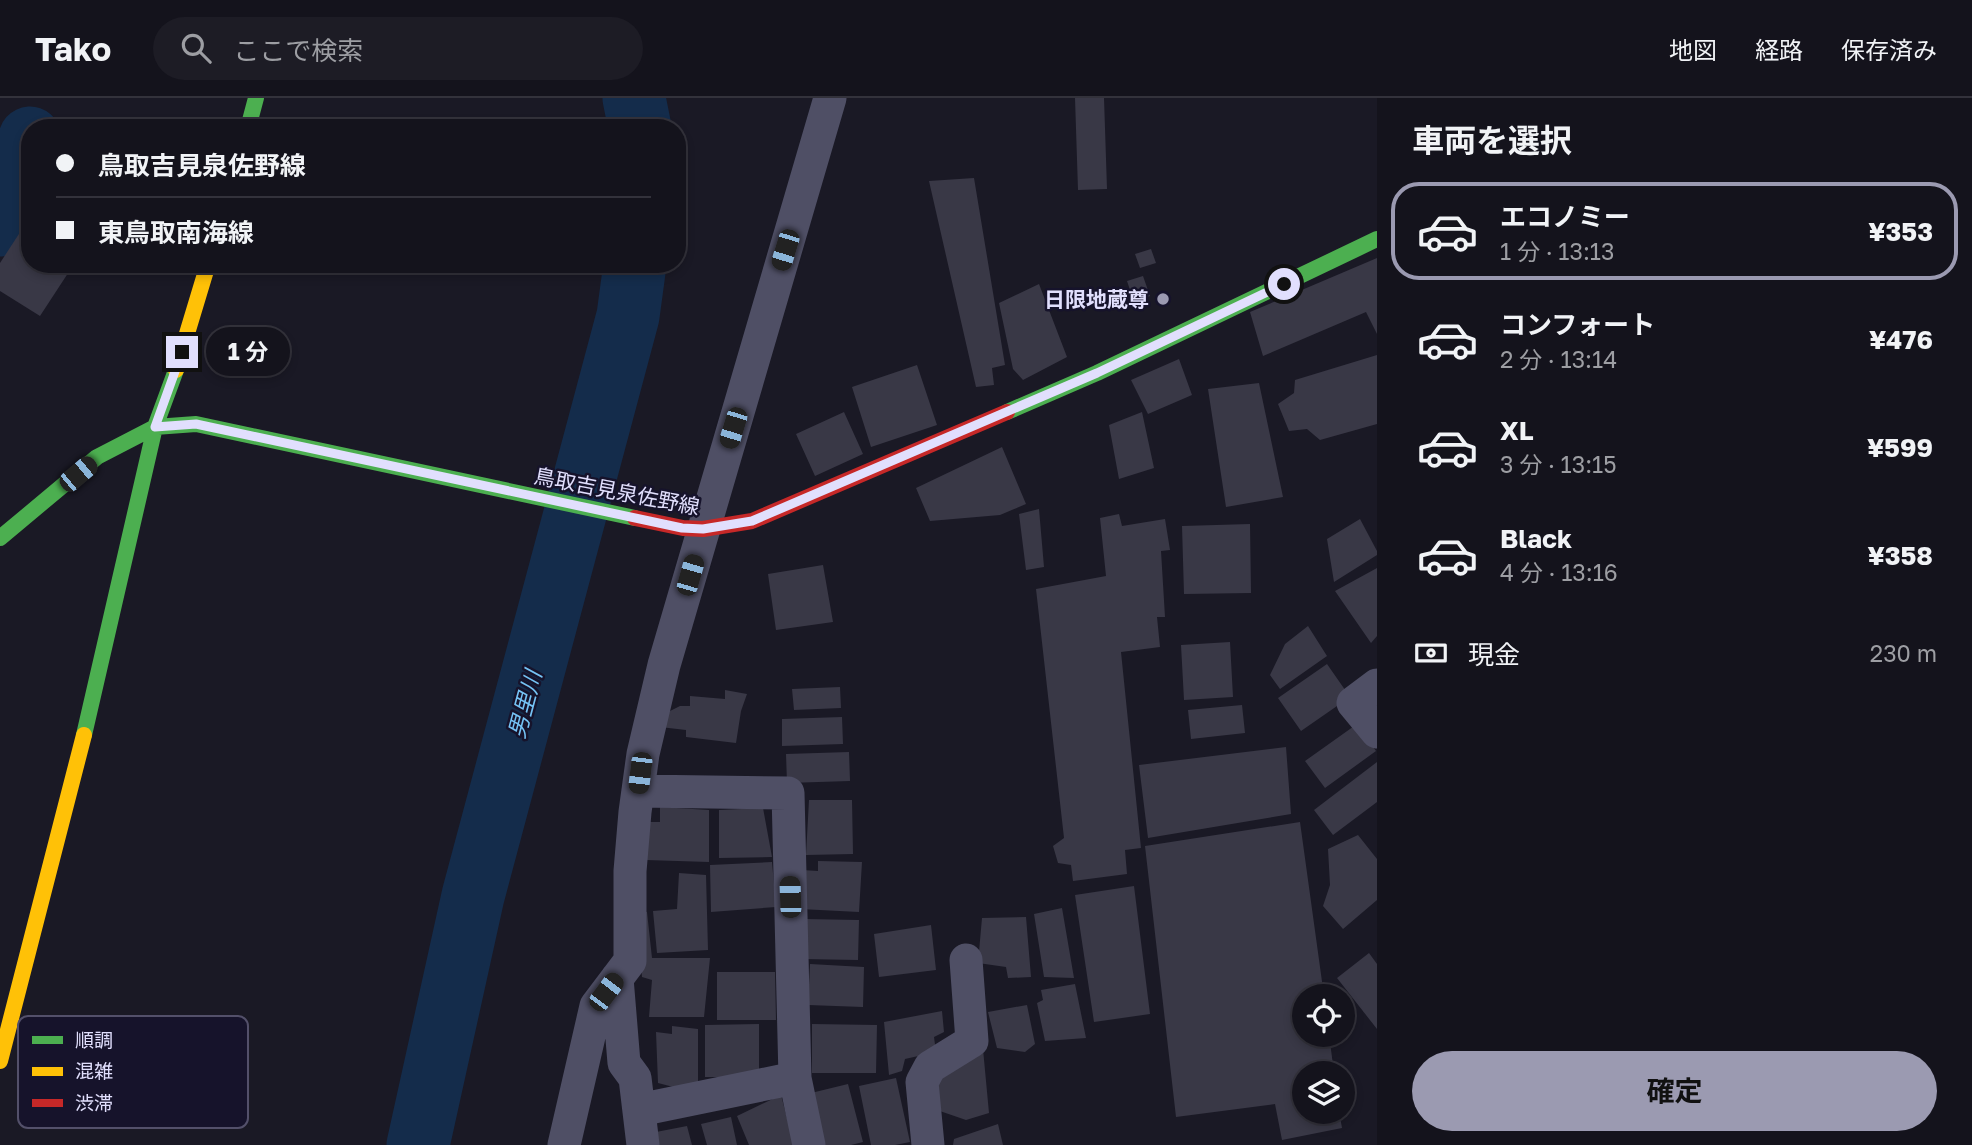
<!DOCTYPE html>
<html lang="ja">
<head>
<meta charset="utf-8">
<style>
	body { margin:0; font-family:"Golos Text","Noto Sans JP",sans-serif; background:#1d1c25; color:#f1f3f6; height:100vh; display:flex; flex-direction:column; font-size:26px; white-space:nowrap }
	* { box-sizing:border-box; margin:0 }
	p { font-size:23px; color:#9d9ea3 }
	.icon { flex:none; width:38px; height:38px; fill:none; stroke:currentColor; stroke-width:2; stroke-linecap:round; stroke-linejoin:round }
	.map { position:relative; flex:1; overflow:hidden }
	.panel { display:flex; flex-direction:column; background:#14131c; width:595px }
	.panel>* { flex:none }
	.guide { position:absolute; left:21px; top:21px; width:665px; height:154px; border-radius:28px; box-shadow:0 4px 10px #0003,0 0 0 2px #33323b; display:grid; align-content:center; height:154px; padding:0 35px; background:#14131c }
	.fabs { position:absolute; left:1292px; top:886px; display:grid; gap:14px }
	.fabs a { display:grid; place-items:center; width:63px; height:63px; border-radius:50%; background:#14131c; box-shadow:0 4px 10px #0003,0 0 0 2px #33323b; font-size:35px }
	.end { position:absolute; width:32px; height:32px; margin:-16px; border:9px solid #e1dffd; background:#111; box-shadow:0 0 0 4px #111 }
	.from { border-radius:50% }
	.bubble { position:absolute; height:49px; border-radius:24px; background:#14131c; box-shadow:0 4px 10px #0003,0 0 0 2px #33323b; font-size:23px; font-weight:700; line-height:49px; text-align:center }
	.car { position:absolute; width:21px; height:42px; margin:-21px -10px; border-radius:9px; box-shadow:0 0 5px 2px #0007; background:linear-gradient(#222 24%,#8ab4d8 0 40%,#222 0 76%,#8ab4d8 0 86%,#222 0) }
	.guide b { display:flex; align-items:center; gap:24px; height:66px; font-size:26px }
	.guide b+b { border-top:2px solid #33323b }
	.guide i { width:18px; height:18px; background:#f1f3f6 }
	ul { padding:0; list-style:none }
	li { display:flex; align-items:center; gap:21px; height:98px; margin:0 14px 10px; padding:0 21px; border:4px solid transparent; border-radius:28px }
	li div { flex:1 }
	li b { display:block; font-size:26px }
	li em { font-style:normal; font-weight:700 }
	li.selected { border-color:#9b9ab1 }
	li>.icon { width:63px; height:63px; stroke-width:1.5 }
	h2 { padding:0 35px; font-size:32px; line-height:84px }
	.pay { display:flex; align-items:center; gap:18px; height:77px; padding:0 35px; font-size:26px }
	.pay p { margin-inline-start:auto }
	.button { display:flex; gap:14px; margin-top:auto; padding:14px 35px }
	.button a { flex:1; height:80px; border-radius:42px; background:#9b9ab1; color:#111; font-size:28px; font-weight:700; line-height:80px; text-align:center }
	header { display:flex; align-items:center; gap:42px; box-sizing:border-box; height:98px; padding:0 35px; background:#14131c; border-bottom:2px solid #33323b }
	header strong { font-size:33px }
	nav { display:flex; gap:38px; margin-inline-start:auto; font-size:24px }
	.search { width:490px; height:63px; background:#1d1c25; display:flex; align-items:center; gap:18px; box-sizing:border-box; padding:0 24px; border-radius:38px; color:#9d9ea3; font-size:26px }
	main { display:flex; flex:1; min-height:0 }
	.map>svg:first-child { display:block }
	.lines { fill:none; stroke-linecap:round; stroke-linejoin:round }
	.river { stroke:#142c4b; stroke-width:63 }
	.building { fill:#393846 }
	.street { stroke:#4f4f65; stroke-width:33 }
	.fast { stroke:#4caf50; stroke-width:16 }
	.slow { stroke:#ffc107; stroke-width:16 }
	.jam { stroke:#c62828; stroke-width:16 }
	.route { stroke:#e1dffd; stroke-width:9 }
	.poi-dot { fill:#9b9ab1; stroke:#16132b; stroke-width:2.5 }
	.labels { text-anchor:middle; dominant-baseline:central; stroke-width:5; stroke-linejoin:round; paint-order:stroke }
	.poi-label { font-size:21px; font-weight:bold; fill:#e1dffd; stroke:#16132b; text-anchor:end }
	.street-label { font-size:21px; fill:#e1dffd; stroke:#16132b }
	.water-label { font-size:23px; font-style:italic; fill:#75c3f5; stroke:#16132b }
	.key { fill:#16132b; stroke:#53506a; stroke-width:2 }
	.key-label { font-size:19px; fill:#e1dffd }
</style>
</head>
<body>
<header>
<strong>Tako</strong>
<div class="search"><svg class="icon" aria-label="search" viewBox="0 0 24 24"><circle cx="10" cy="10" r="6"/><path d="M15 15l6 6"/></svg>ここで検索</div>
<nav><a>地図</a><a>経路</a><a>保存済み</a></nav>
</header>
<main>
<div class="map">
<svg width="1377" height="1047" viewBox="0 0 1377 1047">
	<rect width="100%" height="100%" fill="#1a1925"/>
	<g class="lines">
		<!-- river -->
		<path class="river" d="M634,0L640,30
			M0,127L30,40
			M418,1047L473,798L628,218L635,166"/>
	</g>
	<!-- building -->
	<path class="building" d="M1075,0H1104L1107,91L1078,92Z
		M974,80L1005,267L992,270L994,287L976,289L929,83Z
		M30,119V166H74L40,218L0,193V165Z
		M1151,151L1156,165L1140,170L1135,156Z
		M1377,160V236L1366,214L1263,258L1250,214Z
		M1143,178L1150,198L1134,204L1127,183Z
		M1039,186L1067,259L1023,282L1013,271L999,205Z
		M1377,257V326L1320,342L1307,331L1289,333L1278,306L1294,295L1295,282Z
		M1179,261L1192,297L1148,316L1131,282Z
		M917,267L937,327L871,349L852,289Z
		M1259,285L1283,399L1226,409L1208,291Z
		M844,314L863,356L815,378L796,336Z
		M1142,314L1154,370L1119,381L1109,327Z
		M1002,349L1026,406L1000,417L930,423L916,390Z
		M1039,411L1044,469L1026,472L1019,416Z
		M1119,416L1122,428L1165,421L1170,452L1161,453L1165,519H1157L1160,549L1121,554L1141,750L1125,752L1127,776L1073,783L1071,767L1058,765L1053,748L1064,740L1036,491L1106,478L1100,420Z
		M1360,421L1377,453V457L1334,484L1327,441Z
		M1250,426L1251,495L1184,496L1182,428Z
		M823,467L833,524L776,532L768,476Z
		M1377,470V538L1371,545L1335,493Z
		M1308,528L1327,558L1280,591L1270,577L1285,546Z
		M1230,544L1233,599L1184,602L1181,547Z
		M1327,566L1350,599L1301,633L1278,600Z
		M840,589L841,610L794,612L792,591Z
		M725,592L747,596L741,613L736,645L686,639V632L660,629L670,613L680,608H690V598L725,601Z
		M1242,607L1245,635L1191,641L1188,612Z
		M842,619L843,646L782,648V621Z
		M1357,626L1376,653L1325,690L1305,663Z
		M1286,649L1291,716L1148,740L1139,667Z
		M849,654L850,683L787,685L786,656Z
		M1377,664V704L1333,737L1314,712Z
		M809,702H852L853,756L806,757Z
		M660,709L709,712V764L646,762L647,724H660Z
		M763,710L772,759L719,760V712Z
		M1300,724L1324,898H1304V936H1329L1334,975H1304V1013H1339L1342,1030L1282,1042L1275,1006L1176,1019L1145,748Z
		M1358,737L1377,761V802L1343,831L1323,808L1330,787L1328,751Z
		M818,763L862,764L859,814L800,811L802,772L818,773Z
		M772,764L776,809L711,814L710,767Z
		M679,775L706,777L708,852L657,855L653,813L677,811Z
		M1134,788L1150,916L1094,924L1075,797Z
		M1062,810L1074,880L1044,879L1034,816Z
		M637,812L647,814L652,860H710L704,919H649L652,882L642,879Z
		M1026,819L1031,879L1008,880L1006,869L978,865L982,820Z
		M803,821L859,822L858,862L802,861Z
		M931,827L936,872L879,879L874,836Z
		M1369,855L1377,866V931L1337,880Z
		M810,866L864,869L863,909L808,907Z
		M717,874H775L776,922H717Z
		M1075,886L1086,940L1045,943L1037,905L1043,902L1041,892Z
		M1027,907L1035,946L1025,954L997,950L988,914Z
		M942,913L944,934L934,939L936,954L905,961L902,973L889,977L884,924Z
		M759,926V979H705V927Z
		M812,926L877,927L876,975H812Z
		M672,928L698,931V989L681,991L658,985L656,934L672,936Z
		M983,951L989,1015L966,1022L934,1011V981Z
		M896,980L910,1044L895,1047H871L859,988Z
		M848,986L863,1044L851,1047H824L811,995Z
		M781,997L794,1047H749L737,1018Z
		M731,1019L737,1047H707L701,1026Z
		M998,1026L1003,1047H953L954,1041Z
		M687,1028L692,1047H657L656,1034Z"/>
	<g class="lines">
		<!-- street -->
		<path class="street" d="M1377,587L1353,605L1377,634
			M638,693L788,695L795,980L809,1047
			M617,880L624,965L635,980L643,1047
			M639,1012L795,980
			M564,1047L596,908L630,863V773L635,714L643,656L664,567L830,0
			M928,1047L922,984L930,969L972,943L966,862"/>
		<!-- fast -->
		<path class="fast" d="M248,30L256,0
			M1007,314L1097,275L1377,141
			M0,440L97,359L155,329L196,326L635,420
			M84,637L155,329L176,272"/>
		<!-- slow -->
		<path class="slow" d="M176,272L208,166
			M0,963L84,637"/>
		<!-- jam -->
		<path class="jam" d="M635,420L683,430L703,431L752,423L1007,314"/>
	</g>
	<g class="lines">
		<!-- route -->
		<path class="route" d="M182,254L155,329L196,326L682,430L703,431L752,423L1097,275L1284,186"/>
	</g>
	<!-- markers -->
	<circle class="poi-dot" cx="1163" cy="201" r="7"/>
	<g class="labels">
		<!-- poi labels -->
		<g class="poi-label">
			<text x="1149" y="201">日限地蔵尊</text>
		</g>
		<!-- street labels -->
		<g class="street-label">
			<text transform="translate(617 393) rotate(11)">鳥取吉見泉佐野線</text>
		</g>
		<!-- water labels -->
		<g class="water-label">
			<text transform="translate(524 606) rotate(-75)">男里川</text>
		</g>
	</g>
	<!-- legend -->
	<rect x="18" y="918" width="230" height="112" rx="10" class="key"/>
	<rect x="32" y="938" width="31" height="8" fill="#4caf50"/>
	<rect x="32" y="969" width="31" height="9" fill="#ffc107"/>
	<rect x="32" y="1001" width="31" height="8" fill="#c62828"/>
	<g class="key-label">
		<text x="75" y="949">順調</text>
		<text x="75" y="980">混雑</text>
		<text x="75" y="1012">渋滞</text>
	</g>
</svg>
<div class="fabs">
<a><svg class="icon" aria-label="locate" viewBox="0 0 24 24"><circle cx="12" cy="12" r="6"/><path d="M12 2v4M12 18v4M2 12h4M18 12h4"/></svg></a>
<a><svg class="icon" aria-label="layers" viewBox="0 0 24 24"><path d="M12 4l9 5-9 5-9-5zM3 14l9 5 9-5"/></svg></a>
</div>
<i class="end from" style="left:1284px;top:186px"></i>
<i class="end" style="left:182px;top:254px"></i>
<div class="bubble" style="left:206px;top:229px;width:84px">1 分</div>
<i class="car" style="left:785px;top:152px;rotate:197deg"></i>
<i class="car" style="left:733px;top:330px;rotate:197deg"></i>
<i class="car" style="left:78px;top:376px;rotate:50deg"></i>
<i class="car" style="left:690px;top:477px;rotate:16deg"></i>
<i class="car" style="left:640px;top:675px;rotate:187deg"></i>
<i class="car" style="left:790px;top:799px;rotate:358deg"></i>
<i class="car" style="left:606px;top:894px;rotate:37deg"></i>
<div class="guide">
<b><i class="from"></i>鳥取吉見泉佐野線</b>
<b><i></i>東鳥取南海線</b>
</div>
</div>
<section class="panel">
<h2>車両を選択</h2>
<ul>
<li class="selected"><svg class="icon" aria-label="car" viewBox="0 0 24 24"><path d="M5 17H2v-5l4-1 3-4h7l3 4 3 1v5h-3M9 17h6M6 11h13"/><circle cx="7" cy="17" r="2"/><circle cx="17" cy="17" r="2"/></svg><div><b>エコノミー</b><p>1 分 · 13:13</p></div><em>¥353</em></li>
<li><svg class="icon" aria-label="car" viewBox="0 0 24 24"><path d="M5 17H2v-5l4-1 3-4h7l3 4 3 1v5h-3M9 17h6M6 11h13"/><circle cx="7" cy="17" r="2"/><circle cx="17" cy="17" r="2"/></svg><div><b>コンフォート</b><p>2 分 · 13:14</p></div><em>¥476</em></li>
<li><svg class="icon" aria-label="car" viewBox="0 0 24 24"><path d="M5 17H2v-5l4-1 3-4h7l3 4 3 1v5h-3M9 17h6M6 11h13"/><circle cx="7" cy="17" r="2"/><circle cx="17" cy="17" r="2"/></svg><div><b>XL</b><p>3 分 · 13:15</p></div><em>¥599</em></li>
<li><svg class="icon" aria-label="car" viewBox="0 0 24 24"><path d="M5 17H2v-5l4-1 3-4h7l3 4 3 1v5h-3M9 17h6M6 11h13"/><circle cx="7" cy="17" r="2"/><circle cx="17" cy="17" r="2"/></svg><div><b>Black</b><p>4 分 · 13:16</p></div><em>¥358</em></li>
</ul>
<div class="pay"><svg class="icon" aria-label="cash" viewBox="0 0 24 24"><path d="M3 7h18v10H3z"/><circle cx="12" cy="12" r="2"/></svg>現金<p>230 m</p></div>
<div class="button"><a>確定</a></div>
</section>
</main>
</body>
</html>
